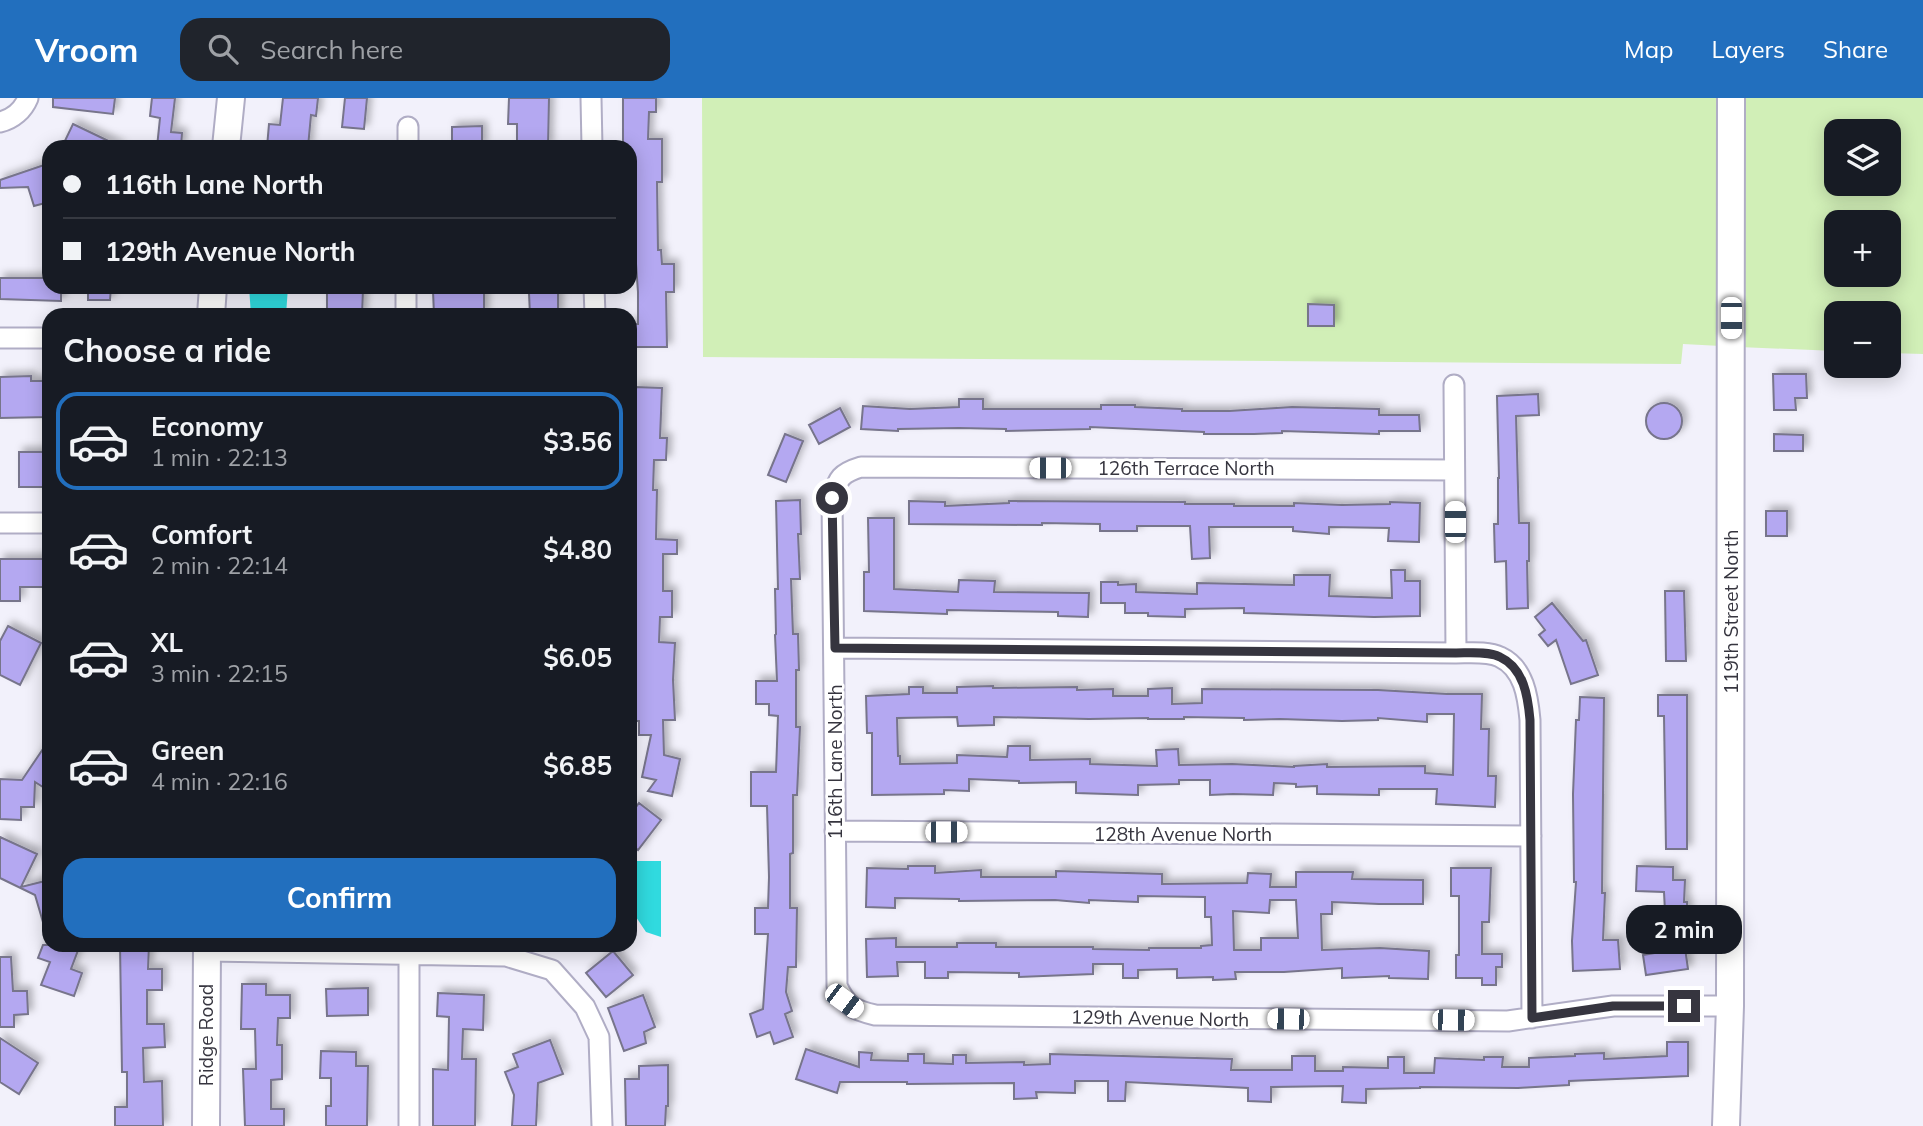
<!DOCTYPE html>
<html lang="en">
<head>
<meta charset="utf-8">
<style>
	body { margin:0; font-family:Mulish,sans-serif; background:#20242c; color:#f1f3f6; height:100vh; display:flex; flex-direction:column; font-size:26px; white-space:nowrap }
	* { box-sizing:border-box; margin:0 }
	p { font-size:23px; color:#9ea1a6 }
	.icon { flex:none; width:38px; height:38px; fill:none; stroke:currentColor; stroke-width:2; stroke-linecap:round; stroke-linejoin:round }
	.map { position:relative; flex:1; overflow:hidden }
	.side { position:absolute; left:42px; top:210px; width:595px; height:644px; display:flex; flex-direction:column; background:#171b24; border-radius:21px; box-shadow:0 4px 18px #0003 }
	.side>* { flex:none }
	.banner { position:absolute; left:42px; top:42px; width:595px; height:154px; border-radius:21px; box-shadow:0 4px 18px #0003; display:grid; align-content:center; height:154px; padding:0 21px; background:#171b24 }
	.controls { position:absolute; left:1824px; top:21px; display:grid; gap:14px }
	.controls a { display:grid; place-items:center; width:77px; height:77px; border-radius:14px; background:#171b24; box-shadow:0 4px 18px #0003; font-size:35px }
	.end { position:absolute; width:32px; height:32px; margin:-16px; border:9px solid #36353f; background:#fff; box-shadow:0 0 0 4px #fff }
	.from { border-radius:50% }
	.bubble { position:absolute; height:49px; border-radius:21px; background:#171b24; box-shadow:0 4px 18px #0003; font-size:23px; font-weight:700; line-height:49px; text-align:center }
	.car { position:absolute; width:21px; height:42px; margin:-21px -10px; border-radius:9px; box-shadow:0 0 5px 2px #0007; background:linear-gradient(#fff 24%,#345 0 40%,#fff 0 76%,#345 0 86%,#fff 0) }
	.banner b { display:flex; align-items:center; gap:24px; height:66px; font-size:26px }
	.banner b+b { border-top:2px solid #363941 }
	.banner i { width:18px; height:18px; background:#f1f3f6 }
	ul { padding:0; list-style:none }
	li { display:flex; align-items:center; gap:21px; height:98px; margin:0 14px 10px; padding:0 7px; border:4px solid transparent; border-radius:21px }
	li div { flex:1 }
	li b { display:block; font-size:26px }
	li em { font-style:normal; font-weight:700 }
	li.current { border-color:#226fbe }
	li>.icon { width:63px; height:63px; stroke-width:1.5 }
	h2 { padding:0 21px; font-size:32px; line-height:84px }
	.primary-button { display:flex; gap:14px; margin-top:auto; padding:14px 21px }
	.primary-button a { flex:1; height:80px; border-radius:21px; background:#226fbe; color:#fff; font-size:28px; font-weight:700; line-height:80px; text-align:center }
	header { display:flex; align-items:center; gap:42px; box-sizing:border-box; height:98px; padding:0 35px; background:#226fbe; color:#fff }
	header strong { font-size:33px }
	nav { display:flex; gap:38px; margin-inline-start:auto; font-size:24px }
	.search { width:490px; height:63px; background:#20242c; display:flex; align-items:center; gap:18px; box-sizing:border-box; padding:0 24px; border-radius:21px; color:#9ea1a6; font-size:26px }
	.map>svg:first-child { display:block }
	.green { fill:#d1efb7; fill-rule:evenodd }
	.water { fill:#30dadf }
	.building { fill:#b4a8f1; stroke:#77748b; stroke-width:2; fill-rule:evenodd; filter:url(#shadow) }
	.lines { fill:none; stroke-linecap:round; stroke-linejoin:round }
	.street-casing { stroke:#b0adc5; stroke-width:23 }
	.secondary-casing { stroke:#b0adc5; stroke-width:30 }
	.street { stroke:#fff; stroke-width:19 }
	.secondary { stroke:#fff; stroke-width:26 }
	.route { stroke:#36353f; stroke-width:9 }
	.labels { text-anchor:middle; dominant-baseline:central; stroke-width:5; stroke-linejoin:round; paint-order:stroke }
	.street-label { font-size:19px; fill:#36353f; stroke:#fff }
</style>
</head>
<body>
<header>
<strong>Vroom</strong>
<div class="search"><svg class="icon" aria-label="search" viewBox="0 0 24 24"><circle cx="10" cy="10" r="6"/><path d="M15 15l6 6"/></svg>Search here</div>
<nav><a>Map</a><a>Layers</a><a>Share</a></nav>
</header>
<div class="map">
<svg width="1923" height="1028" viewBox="0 0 1923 1028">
	<defs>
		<filter id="shadow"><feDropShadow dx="4.5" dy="-4.5" stdDeviation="3.5" flood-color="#0004"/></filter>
	</defs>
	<rect width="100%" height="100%" fill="#f2f1fb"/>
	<!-- green -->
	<path class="green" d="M702,0H1722L1721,248L1683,246L1681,266L703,259Z
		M1739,0H1923V256L1888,255V215H1836V253L1739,249ZM1836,33H1888V86H1836ZM1836,124H1888V177H1836Z"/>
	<!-- water -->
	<path class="water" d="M249,189H288L286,217H251Z
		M630,763H661V839L646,834L630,810Z"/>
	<!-- building -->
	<path class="building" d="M53,0H115L113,16L53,9Z
		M152,0H175L171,34L182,35L181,49H157L160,20L150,18Z
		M283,0H318L316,18L311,17L308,49H267L269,26L280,27Z
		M345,0H367L364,31L342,29Z
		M509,0H549L548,49H517V26H508Z
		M623,0H656V14H649L648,41H662V84H657L658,152H661L662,166H674V194H666L667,249H630V226H638V194L636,166H630V49H623Z
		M73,26L121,49H62Z
		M482,28V49H452V29Z
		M44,67L49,82V104L34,108L28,89L0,90V82Z
		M0,180H49V189H61V203L0,201Z
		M88,189H111L110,202H88Z
		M327,191L363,192L362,217H327Z
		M433,193H484V217H434Z
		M529,195H558V217H530Z
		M1308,206L1334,207V228H1308Z
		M1773,276H1806L1807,300H1795L1796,312H1774Z
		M31,278V283H49V319L0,320V279Z
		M634,289L662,290L660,340H667L666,362H654L653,392H657L656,441L677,442V456H663V493H672V519H660L659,544L675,545L673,582L675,622H663L664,657L680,661L672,698L648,693L656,682L642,679L651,637H639V623H630V596L635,595L636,571L630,570V339H632Z
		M1538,296L1539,317L1516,318L1519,425H1529V463H1527L1528,510L1507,511L1506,463L1495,464L1494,426H1498V380H1499L1497,298Z
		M959,301H983V311H1101V307H1135V309L1182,311V313H1229L1292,309L1379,311V317H1419L1420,333H1379V336L1282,333V335L1254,336H1204V334L1090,329V331L1006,333V331L959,330L898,331V333L861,331L863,308L910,311L959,309Z
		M1646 323a18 18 0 1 1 36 0a18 18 0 1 1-36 0Z
		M840,310L850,329L819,346L809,327Z
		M785,336L803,343L786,384L768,377Z
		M1774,336L1803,337V353H1774Z
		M19,354H49V389H19Z
		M800,402L801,436H798L800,481H791L793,536H798L799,572H796V629H800L797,697H793V755L790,756V810H797L796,869H788L786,894L792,913L785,916L793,939L774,946L770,934L757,939L750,916L763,911L768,836H755V810H768L769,779L767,708H751V674H776L778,618L769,617V606H756V583H777L775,537L776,536L775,491H778L776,403Z
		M909,403L945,404V408L1009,405V403L1185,404V406H1234V408H1294V405L1342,407L1390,406V404L1420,405L1419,444L1388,443L1389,430L1329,429V436L1293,433V429H1209L1210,460L1192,461L1190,428H1137V433H1100V426L1042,425V427L909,426Z
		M1766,413H1787V438H1766Z
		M868,420H894V491L958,494L959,482L995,483L994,494L1089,495L1088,519L1058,518V514L947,512V516L864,513V474H869Z
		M0,461H49V489H20V503H0Z
		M1391,472H1405V483H1420V518L1374,519L1244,515V510L1185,511V519L1148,518V515H1125V505H1101V484H1118V487L1136,486V494L1197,496V485L1294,487V477H1330L1329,498L1392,500Z
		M1665,493H1684L1686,563H1666Z
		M1552,505L1583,543L1586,542L1598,577L1571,586L1556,542L1548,548L1539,537L1545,532L1535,519Z
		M8,528L41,545L20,587L0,577V543Z
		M993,588V590L1077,589V592L1113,591V598H1148V591L1172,590V606L1202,605V591L1378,592L1447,596H1482L1481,631H1489L1488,678H1496L1495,709L1436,706L1437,691H1379V697L1317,696V688L1296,689V686L1274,685L1273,697L1233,696L1210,697V682H1179V686L1138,687V697L1076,695V684L1019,685V683L969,681V693L944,692V696L872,697V635H867L866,598L909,596V589H923V595H957V589ZM1427,616H1454L1453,677L1425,675V668L1327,669V666L1294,668V669L1232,666L1179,667L1178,651L1156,652L1157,668L1090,666V661L1030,662V648H1008L1007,659L957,657V665L900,666V658H898L897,620L957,619L958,628L994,627V619L1089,621L1148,620V621H1184V619L1244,620V622L1280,621L1342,623L1378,622V620L1427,624Z
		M1658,597H1687V751H1666L1664,618H1658Z
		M1580,599L1604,600L1602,795H1605L1603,842H1618L1620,871L1573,873L1572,843L1576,784H1574L1573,696L1576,622H1579Z
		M49,642V693L35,684L34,709H21V722L0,721V681L22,682Z
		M639,705L661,722L638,752L630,746V717Z
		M0,739L37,756L21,789L49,782V831H45L35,797L0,780Z
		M908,768H935V775L981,772V779H1056V773L1162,776V786L1247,785L1248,775L1271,776L1270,789H1296V774H1353L1352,781L1423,782V806H1379L1332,804V816H1321L1322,852L1380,850L1429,853L1428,881L1389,880V878L1342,880V870L1284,874H1235L1236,881L1213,882V879L1177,880V871L1138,872V880H1123V866H1093V876L1019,879V875L948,874V880H925V864H897L898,878L867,879L866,841L896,840V849H957V845H996V849H1093V851L1149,852V850H1201V848L1212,847L1211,819H1205V799L1138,798V804L1089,802V805L1055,802L959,803V801L895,800V810L866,809L867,770L908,771ZM1270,802H1296L1298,840H1261V852H1234L1233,813L1269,815Z
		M1637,768L1673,769V782H1685L1684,804H1687L1688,843H1684L1688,871L1646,877L1643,857L1667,853L1664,794L1636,793Z
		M1451,770H1491L1489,824H1482V856H1502V869H1496V887H1482V880H1456V857H1459V798H1451Z
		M43,847H80L71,871L82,875L74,898L41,887L50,864L38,860Z
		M120,847H149L148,871H162V892H147V926H164L165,949L143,950L144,984L162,983L163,1028H115V1009H127V974H122Z
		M613,853L633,877L606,899L586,875Z
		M0,859H11L13,893H27L28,916L14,917V929H0Z
		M242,886H266V897H290V920H278L277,947H282V981L271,982V1011H284V1028H245L243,971H256L255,931H241Z
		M368,890V917L327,918L326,891Z
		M438,895L484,897L483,932L463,931L462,961H476L475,1028H433V971L448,972L449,919L437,918Z
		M643,897L655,929L644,934L646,945L624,953L608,910Z
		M0,940L38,965L19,996L0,984Z
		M550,942L563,976L538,985L536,1028H512L514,997L505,974L518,969L513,956Z
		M1667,944H1688V978L1569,983V987L1518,990L1420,989V990L1366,991V1005L1342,1004L1343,988L1271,989V1004L1248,1003V990L1126,984L1125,1003H1108V983H1075V995L1036,994L1037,1000L1014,1001V985L907,986V984H840L837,995L796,981L806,951L859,969V954L872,955L871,962L908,963V956H924V965L953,966V957H966V965L1024,964V967L1050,966V956L1232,961L1231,972H1292V958H1315V973H1343V969L1388,970V959H1404V975H1434L1435,960L1484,962V959H1503L1502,969H1529V960L1575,958V956L1604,955V961L1667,958Z
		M321,953L356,954V968H368L367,1028H326V1008H331V980H320Z
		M668,967V1008H666L665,1028H626L625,981H639V968Z"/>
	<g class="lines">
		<defs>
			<path id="street" d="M591,0L592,49
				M0,24C13,21 23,12 28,0
				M408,49V29
				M594,189L595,217
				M406,217V189
				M0,240H49
				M1454,287L1456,555C1469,555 1488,553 1500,559C1524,570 1528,599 1530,622L1532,920
				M1454,372L861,369C841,375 838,380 832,400L837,888C847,909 854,912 875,917L1508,923L1613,908H1730
				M0,425H49
				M835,550L1456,555
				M835,733L1531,738
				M207,853L506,858L552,872L585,909L599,939L602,1028
				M409,1028V855"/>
			<path id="secondary" d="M226,49L231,0
				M211,217L213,189
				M206,1028L207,847
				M1726,1028L1730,908L1731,0"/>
		</defs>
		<!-- street casing -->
		<use href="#street" class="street-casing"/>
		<!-- secondary casing -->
		<use href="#secondary" class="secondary-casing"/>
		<!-- street -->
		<use href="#street" class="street"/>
		<!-- secondary -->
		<use href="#secondary" class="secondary"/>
	</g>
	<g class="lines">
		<!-- route -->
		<path class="route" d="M832,400L835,550L1456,555C1469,555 1488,553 1500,559C1524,570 1528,599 1530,622L1532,920L1613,908H1684"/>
	</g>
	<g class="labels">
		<!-- street labels -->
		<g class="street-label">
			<text x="1186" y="370">126th Terrace North</text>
			<text transform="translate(1731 514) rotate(-90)">119th Street North</text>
			<text transform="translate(835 664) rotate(-90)">116th Lane North</text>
			<text x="1183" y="736">128th Avenue North</text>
			<text transform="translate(1160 920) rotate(1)">129th Avenue North</text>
			<text transform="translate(206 937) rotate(-90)">Ridge Road</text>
		</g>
	</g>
</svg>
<div class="controls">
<a><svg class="icon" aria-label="layers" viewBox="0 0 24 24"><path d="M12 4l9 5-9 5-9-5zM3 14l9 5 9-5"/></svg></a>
<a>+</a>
<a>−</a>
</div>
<i class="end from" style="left:832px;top:400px"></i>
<i class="end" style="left:1684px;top:908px"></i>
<div class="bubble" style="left:1626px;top:807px;width:116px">2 min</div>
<i class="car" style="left:1731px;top:220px;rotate:180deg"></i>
<i class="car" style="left:1050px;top:370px;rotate:270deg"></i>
<i class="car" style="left:1455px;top:424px;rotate:0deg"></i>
<i class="car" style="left:946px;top:734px;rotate:90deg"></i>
<i class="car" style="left:844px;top:903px;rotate:127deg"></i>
<i class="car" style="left:1288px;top:921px;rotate:271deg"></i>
<i class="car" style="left:1453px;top:922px;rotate:91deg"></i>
<div class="banner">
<b><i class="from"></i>116th Lane North</b>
<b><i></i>129th Avenue North</b>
</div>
<section class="side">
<h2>Choose a ride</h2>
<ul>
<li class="current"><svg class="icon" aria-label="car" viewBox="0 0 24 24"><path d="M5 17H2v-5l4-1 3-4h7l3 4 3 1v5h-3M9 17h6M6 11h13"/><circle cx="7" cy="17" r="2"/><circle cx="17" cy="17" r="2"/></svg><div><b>Economy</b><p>1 min · 22:13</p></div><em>$3.56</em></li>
<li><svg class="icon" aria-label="car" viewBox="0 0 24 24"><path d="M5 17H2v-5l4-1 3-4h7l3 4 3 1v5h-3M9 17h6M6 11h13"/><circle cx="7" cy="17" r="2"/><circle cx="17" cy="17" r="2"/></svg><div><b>Comfort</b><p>2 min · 22:14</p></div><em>$4.80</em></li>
<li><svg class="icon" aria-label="car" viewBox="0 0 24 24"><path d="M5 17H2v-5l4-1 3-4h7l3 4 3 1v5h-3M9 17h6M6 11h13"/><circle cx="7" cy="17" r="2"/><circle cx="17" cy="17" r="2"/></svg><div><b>XL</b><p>3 min · 22:15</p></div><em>$6.05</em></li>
<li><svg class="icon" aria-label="car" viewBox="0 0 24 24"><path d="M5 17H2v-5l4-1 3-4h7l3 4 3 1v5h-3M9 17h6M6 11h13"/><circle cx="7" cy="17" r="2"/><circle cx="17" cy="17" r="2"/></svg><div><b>Green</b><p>4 min · 22:16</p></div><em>$6.85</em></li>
</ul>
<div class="primary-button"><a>Confirm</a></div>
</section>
</div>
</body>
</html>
